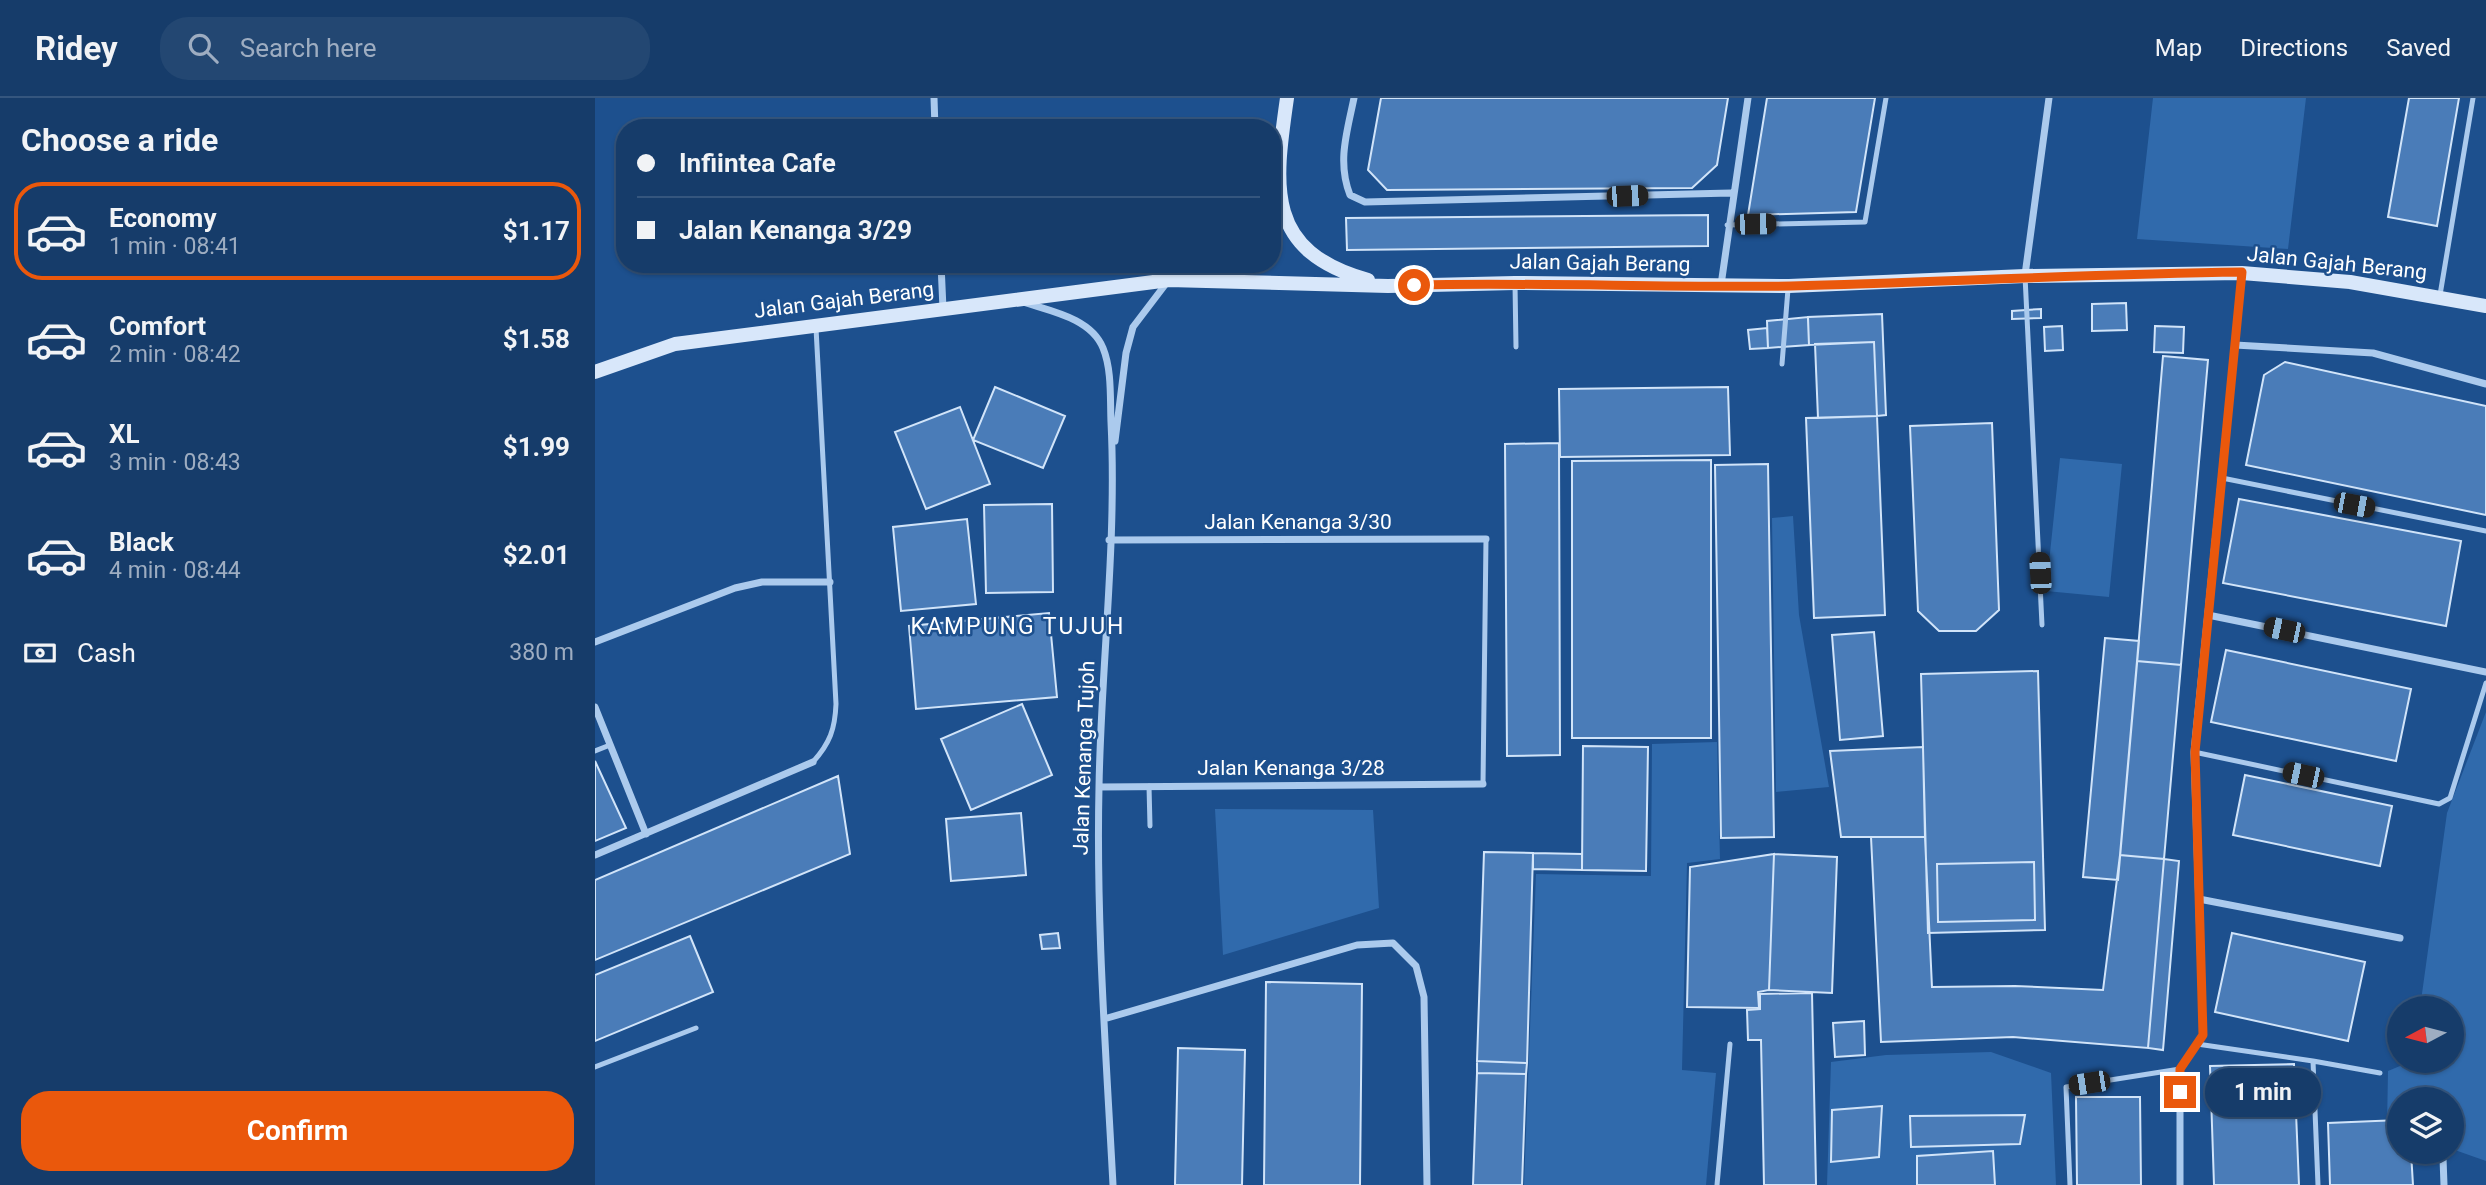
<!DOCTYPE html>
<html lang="en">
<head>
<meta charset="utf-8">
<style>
	body { margin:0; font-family:Roboto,sans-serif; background:#234772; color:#f1f3f6; height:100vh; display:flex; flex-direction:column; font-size:26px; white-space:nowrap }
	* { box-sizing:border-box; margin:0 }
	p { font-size:23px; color:#9eadc1 }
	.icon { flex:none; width:38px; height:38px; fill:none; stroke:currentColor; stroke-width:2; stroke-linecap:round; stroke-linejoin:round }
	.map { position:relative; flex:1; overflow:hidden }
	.side { display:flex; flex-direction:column; background:#163c6a; width:595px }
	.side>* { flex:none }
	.top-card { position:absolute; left:21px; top:21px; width:665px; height:154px; border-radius:28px; box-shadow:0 2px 5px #0004,0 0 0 2px #35567e; display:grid; align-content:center; height:154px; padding:0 21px; background:#163c6a }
	.needle { width:46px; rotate:263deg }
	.controls { position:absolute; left:1792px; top:898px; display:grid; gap:14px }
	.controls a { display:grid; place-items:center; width:77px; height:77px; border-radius:50%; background:#163c6a; box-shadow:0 2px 5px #0004,0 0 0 2px #35567e; font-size:35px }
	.end { position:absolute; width:32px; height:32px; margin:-16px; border:9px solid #ea580c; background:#fff; box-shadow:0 0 0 4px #fff }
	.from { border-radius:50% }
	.bubble { position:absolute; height:49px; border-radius:24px; background:#163c6a; box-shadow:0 2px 5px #0004,0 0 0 2px #35567e; font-size:23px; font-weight:700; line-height:49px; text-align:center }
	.car { position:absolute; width:21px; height:42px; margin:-21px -10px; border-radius:9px; box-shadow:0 0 5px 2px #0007; background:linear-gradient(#222 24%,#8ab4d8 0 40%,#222 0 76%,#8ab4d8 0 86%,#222 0) }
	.top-card b { display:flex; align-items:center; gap:24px; height:66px; font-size:26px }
	.top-card b+b { border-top:2px solid #35567e }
	.top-card i { width:18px; height:18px; background:#f1f3f6 }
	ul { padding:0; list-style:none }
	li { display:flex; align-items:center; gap:21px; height:98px; margin:0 14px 10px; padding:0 7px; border:4px solid transparent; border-radius:28px }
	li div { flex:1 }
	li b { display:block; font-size:26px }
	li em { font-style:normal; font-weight:700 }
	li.active { border-color:#ea580c }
	li>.icon { width:63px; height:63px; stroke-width:1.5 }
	h2 { padding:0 21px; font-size:32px; line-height:84px }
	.pay { display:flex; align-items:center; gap:18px; height:77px; padding:0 21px; font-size:26px }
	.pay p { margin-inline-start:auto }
	.action { display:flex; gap:14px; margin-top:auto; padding:14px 21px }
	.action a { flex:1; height:80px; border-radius:28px; background:#ea580c; color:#fff; font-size:28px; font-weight:700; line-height:80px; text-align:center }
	header { display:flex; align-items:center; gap:42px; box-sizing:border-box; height:98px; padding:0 35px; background:#163c6a; border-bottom:2px solid #35567e }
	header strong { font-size:33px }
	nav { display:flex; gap:38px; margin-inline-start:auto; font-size:24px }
	.search { width:490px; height:63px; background:#234772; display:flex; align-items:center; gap:18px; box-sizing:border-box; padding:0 24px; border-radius:28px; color:#9eadc1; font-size:26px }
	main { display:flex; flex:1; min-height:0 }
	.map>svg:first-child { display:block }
	.green { fill:#306aac }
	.building { fill:#4a7cb8; stroke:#d1e4f9; stroke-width:2 }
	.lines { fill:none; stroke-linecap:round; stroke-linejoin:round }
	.lane { stroke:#abcaed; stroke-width:5 }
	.street { stroke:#abcaed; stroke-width:7 }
	.secondary { stroke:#d8e7fa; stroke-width:14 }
	.route { stroke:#ea580c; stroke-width:9 }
	.labels { text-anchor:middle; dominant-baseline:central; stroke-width:5; stroke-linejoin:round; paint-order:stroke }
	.street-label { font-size:21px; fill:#fff; stroke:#1d508e }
	.neighbourhood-label { font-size:23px; letter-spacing:2px; fill:#fff; stroke:#1d508e }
</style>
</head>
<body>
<header>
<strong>Ridey</strong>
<div class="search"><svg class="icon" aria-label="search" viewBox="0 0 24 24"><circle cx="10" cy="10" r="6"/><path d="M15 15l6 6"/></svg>Search here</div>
<nav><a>Map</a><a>Directions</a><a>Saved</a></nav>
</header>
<main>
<section class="side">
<h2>Choose a ride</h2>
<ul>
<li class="active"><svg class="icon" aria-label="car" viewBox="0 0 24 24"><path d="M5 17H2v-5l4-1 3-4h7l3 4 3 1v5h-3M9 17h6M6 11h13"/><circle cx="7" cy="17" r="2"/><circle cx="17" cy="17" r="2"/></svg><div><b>Economy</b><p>1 min · 08:41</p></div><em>$1.17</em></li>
<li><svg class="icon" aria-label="car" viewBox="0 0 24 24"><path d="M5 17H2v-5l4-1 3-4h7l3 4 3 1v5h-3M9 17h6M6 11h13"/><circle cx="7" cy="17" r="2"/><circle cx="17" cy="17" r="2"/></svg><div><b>Comfort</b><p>2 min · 08:42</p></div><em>$1.58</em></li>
<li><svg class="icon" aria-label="car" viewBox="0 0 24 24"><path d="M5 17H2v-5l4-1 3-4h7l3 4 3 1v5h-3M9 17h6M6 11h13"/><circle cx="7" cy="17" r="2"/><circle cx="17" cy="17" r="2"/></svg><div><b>XL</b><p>3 min · 08:43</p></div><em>$1.99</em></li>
<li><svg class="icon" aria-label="car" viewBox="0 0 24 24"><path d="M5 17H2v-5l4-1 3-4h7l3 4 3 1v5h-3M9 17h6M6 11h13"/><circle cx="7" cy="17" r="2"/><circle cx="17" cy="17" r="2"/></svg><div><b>Black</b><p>4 min · 08:44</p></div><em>$2.01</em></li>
</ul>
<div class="pay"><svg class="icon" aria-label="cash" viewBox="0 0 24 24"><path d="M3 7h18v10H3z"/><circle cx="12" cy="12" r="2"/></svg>Cash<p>380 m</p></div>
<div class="action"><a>Confirm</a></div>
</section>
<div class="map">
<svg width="1891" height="1087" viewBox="0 0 1891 1087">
	<rect width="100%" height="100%" fill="#1d508e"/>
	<!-- green -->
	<path class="green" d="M1558,0H1711L1693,151L1542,141Z
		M1465,360L1527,366L1514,499L1451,493Z
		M1198,418L1204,517L1234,689L1181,694L1177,420Z
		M1891,614V1063L1857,1051V1001H1804V1032L1792,1028L1793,973L1817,963L1857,962V910H1825L1852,715Z
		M1122,644L1125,761L1092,765L1087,972L1121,975L1111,1087H929L941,776L1056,778L1057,646Z
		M620,711L778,712L784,810L628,857Z
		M1396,954L1456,975L1461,1087H1232L1236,964L1291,957Z"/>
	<!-- building -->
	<path class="building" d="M786,0H1133L1122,67L1097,90L792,92L773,72Z
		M1172,0H1280L1261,114L1153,117Z
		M1814,0H1864L1842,128L1793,119Z
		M1113,117V148L752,152L751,120Z
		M1531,205L1532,232L1497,233V206Z
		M1446,211V220L1417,221V213Z
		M1287,216L1291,317L1282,318L1279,244L1214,247L1213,222V219Z
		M1213,219L1214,247L1173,250L1172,223Z
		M1467,228L1468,252L1450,253L1449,229Z
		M1560,228L1589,229L1588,255L1559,254Z
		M1172,230L1173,250L1155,251L1153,232Z
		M1279,244L1282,318L1223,320L1220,246Z
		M1568,258L1613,262L1586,567L1542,563Z
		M1690,264L1891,308V417L1651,367L1669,277Z
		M400,289L470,318L448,370L378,342Z
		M1133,289L1135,357L965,359L964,291Z
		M365,309L395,386L331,411L300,334Z
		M1282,318L1290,517L1219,520L1211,320Z
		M1397,325L1404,512L1381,533H1344L1323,513L1315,328Z
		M964,345L965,657L912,658L910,346Z
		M1116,362V640H977V363Z
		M1173,366L1179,739L1126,740L1120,367Z
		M1644,401L1866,443L1851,528L1628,485Z
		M457,406L458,494L391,495L389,407Z
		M372,421L381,506L306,513L298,429Z
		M454,515L462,599L321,611L314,528Z
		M1279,534L1288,638L1245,642L1237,537Z
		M1510,540L1544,543L1523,782L1488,779Z
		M1631,552L1816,591L1801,663L1616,624Z
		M1542,563L1586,567L1569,761L1525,757Z
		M1443,573L1450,832L1333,835L1326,576Z
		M427,606L457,677L376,712L346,641Z
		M988,648L1053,649L1051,773L987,772Z
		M1328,649L1330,739H1246L1235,653Z
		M0,663L31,730L0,743Z
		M1650,677L1797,708L1785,768L1638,737Z
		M243,678L255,756L0,862V782Z
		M426,715L431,777L356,783L351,721Z
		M1276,739H1330L1337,889L1420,888L1508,892L1525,757L1569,761L1553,950L1418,939L1286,944Z
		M889,754L938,755L932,965L882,963Z
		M938,755L987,756V772L938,771Z
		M1179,756L1242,759L1237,895L1174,892Z
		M1179,756L1174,892L1163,894L1164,910L1092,909L1095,769Z
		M1569,761L1584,763L1568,952L1553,950Z
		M1439,764L1440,822L1343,824L1342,766Z
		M463,835L465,850L447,851L445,837Z
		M1637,835L1770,864L1753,943L1620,914Z
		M95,838L118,894L0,943V877Z
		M671,884L767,886L765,1087H669Z
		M1217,895L1221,1087H1169L1166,942H1153L1152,912L1165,911V896Z
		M1269,923L1270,957L1240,959L1238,925Z
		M583,950L650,952L647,1087H580Z
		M882,963L932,965L931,976L882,975Z
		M1699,966L1704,1087H1619L1615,968Z
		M882,975L931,976L927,1087H878Z
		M1481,999H1545L1546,1087H1482Z
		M1287,1008L1284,1059L1236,1064L1237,1012Z
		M1430,1017L1425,1046L1316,1049L1315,1018Z
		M1804,1022V1054H1816L1818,1087H1735L1733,1025Z
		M1398,1053L1400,1087H1322V1058Z"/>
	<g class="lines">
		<!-- lane -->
		<path class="lane" d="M1132,127L1270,124L1291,0
			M1430,178L1447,527
			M920,186L921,249
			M1845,197L1878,0
			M1187,266L1193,191
			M1627,380L1891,433
			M0,653L15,647
			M1599,654L1844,706L1855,700L1891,585
			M218,664C235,645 240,631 241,606L221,230
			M888,686L891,441
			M554,688L555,728
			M1602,946L1718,963L1723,1087
			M1718,963L1785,975
			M0,969L101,930
			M1122,1087L1135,946
			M1475,1087L1471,989L1585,971"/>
		<!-- street -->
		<path class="street" d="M339,0L340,30
			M759,0C752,34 742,64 755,97L770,104L1136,95
			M346,166L348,211
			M1430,177L1454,0
			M1126,187L1153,0
			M428,204C455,213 496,220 508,250C517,272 515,300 516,324C522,445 506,568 504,689C501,822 511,955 518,1087
			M1640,247L1778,255L1891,286
			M520,343L531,255L538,229L573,183
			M514,442L891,441
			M1613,517L1891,574
			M0,544L140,490L167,484H235
			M0,609L51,736
			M504,689L888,686
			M0,757L218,664
			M1604,801L1805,840
			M509,921L762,847L798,845L821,868L829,899L832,1087
			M1848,1060L1849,1087
			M1585,1087V971L1608,937L1599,654L1647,175"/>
		<!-- secondary -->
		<path class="secondary" d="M692,0C679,90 670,153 773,182
			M574,182L586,166
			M0,274L80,246L574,182L793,188L920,185L1194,188L1430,178L1647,175L1755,184L1891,208"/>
	</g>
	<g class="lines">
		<!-- route -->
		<path class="route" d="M819,187C944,184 1070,190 1196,188C1346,184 1496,176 1647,174L1600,654L1608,937L1585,971V994"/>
	</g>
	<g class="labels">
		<!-- street labels -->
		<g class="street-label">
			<text transform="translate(1005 165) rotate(1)">Jalan Gajah Berang</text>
			<text transform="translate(1742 165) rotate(6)">Jalan Gajah Berang</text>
			<text transform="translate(249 202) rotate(-7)">Jalan Gajah Berang</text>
			<text x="703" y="424">Jalan Kenanga 3/30</text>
			<text transform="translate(489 660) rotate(-88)">Jalan Kenanga Tujoh</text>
			<text x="696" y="670">Jalan Kenanga 3/28</text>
		</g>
		<!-- neighbourhood labels -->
		<g class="neighbourhood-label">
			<text x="423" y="528">KAMPUNG TUJUH</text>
		</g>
	</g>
</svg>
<div class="controls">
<a><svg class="needle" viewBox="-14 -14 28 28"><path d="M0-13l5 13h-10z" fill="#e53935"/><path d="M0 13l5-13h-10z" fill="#9eadc1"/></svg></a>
<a><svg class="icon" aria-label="layers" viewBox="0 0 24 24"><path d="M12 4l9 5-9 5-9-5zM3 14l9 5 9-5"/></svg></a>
</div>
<i class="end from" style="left:819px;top:187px"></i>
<i class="end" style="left:1585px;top:994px"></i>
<div class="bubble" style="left:1610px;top:970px;width:116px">1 min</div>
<i class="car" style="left:1032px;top:98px;rotate:88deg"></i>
<i class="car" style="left:1160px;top:126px;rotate:89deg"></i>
<i class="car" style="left:1759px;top:407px;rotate:101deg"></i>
<i class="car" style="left:1445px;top:475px;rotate:357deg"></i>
<i class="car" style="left:1689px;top:532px;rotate:282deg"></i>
<i class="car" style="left:1708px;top:677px;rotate:282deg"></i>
<i class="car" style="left:1494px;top:985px;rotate:261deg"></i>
<div class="top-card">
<b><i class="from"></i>Infiintea Cafe</b>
<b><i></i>Jalan Kenanga 3/29</b>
</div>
</div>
</main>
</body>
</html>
